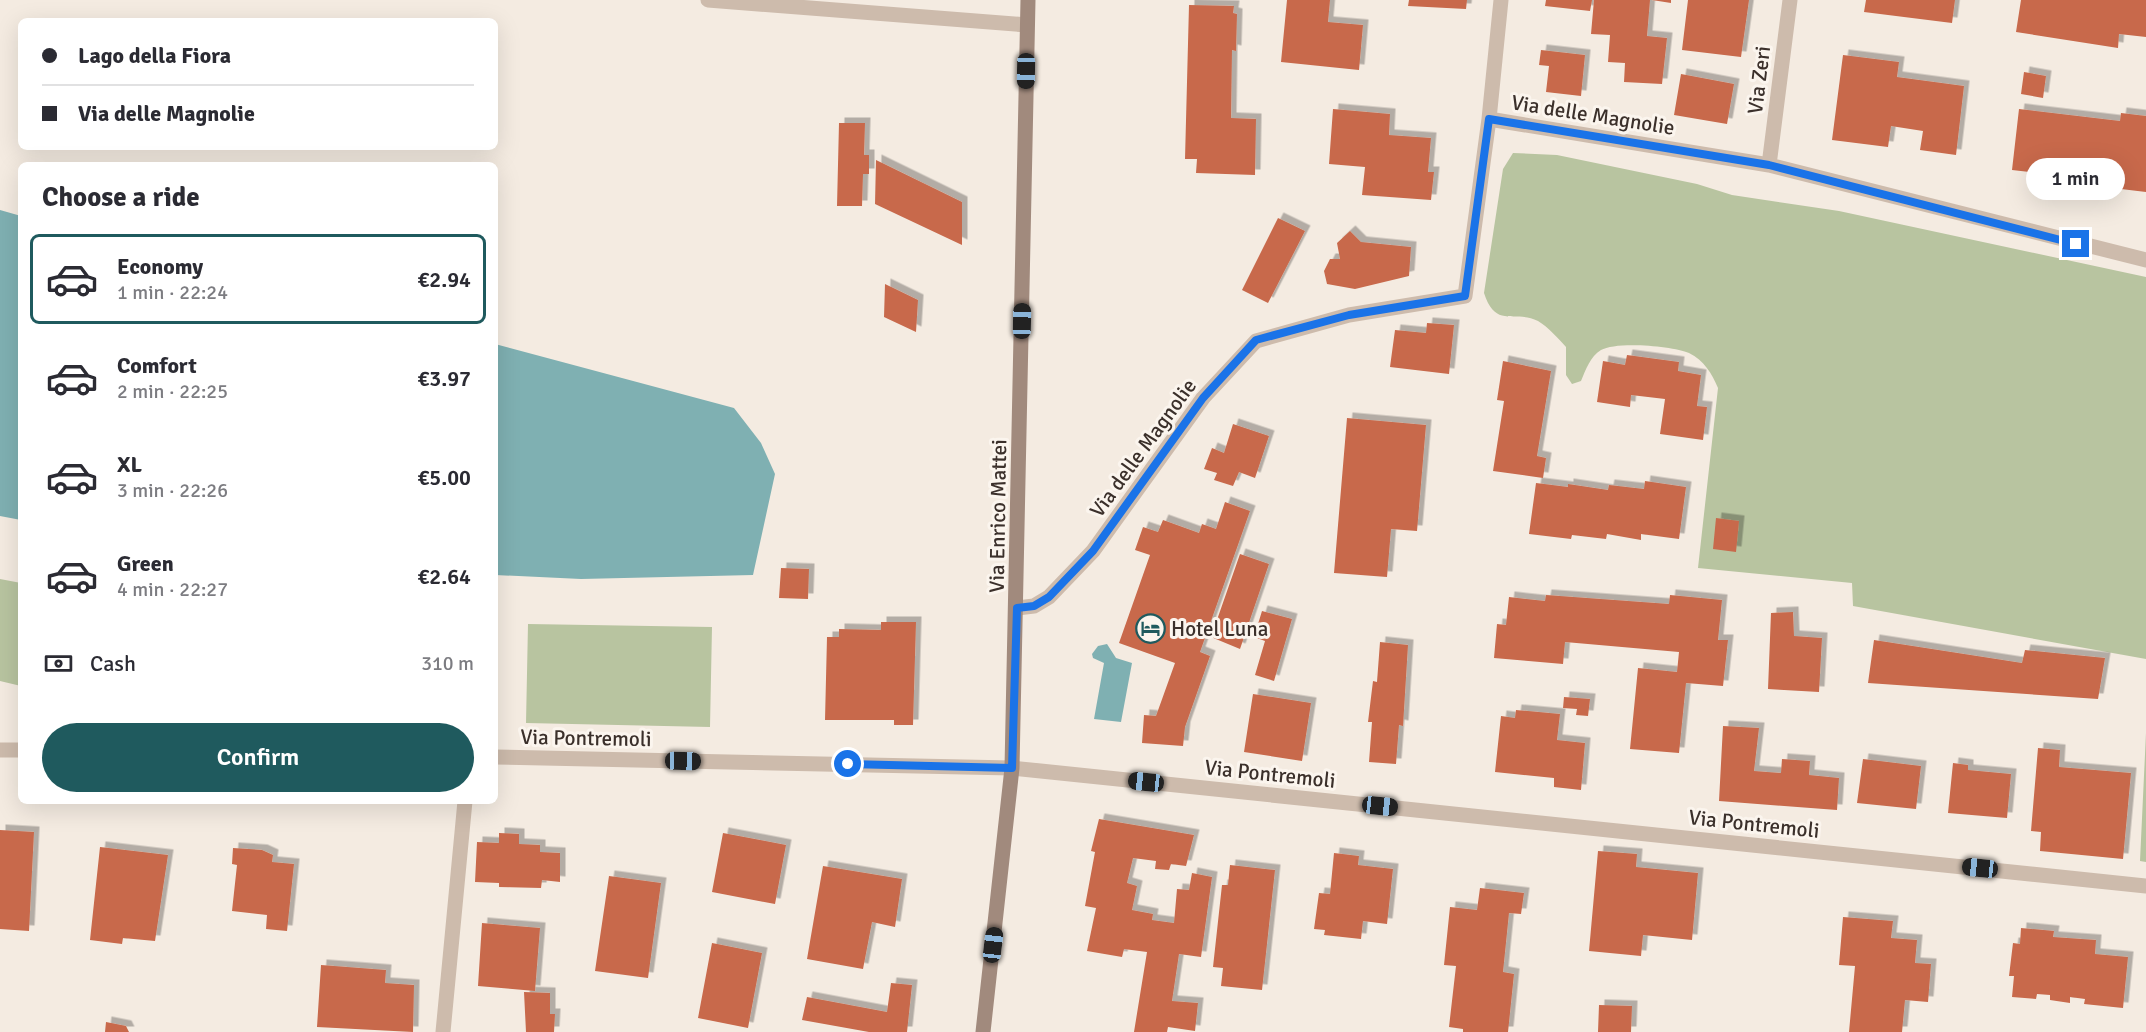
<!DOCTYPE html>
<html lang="en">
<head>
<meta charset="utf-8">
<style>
	body { margin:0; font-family:Signika,sans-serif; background:#f7f7f7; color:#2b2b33; height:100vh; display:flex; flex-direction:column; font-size:22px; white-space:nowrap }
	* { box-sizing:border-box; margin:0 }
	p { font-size:20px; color:#7c7c81 }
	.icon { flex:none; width:33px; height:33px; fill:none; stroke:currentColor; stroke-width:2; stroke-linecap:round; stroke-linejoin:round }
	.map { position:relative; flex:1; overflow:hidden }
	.details { position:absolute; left:18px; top:162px; width:480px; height:642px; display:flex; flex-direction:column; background:#fff; border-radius:9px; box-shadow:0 6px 24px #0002 }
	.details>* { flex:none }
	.banner { position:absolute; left:18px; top:18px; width:480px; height:132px; border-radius:9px; box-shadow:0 6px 24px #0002; display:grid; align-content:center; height:132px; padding:0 24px; background:#fff }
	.end { position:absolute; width:27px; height:27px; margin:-14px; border:8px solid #1a73e8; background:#fff; box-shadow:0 0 0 3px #fff }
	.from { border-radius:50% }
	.bubble { position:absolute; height:42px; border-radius:21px; background:#fff; box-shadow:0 6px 24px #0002; font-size:20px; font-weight:600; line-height:42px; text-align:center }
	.car { position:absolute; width:18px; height:36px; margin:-18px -9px; border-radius:8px; box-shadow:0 0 4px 2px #0007; background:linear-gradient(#222 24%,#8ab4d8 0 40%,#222 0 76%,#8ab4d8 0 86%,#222 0) }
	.banner b { display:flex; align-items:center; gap:21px; height:57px; font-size:22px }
	.banner b+b { border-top:2px solid #e1e1e2 }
	.banner i { width:15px; height:15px; background:#2b2b33 }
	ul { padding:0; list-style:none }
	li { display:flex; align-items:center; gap:18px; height:90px; margin:0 12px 9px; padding:0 12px; border:3px solid transparent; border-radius:9px }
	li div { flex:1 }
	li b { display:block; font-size:22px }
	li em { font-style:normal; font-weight:600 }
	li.on { border-color:#1f5a5e }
	li>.icon { width:54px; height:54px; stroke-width:1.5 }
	h2 { padding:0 24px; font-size:27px; line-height:72px }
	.pay { display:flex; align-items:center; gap:15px; height:66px; padding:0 24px; font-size:22px }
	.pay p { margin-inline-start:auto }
	.button { display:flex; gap:12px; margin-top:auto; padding:12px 24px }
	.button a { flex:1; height:69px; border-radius:36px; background:#1f5a5e; color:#fff; font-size:24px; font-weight:600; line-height:69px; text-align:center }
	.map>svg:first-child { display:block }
	.green { fill:#b8c4a0 }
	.water { fill:#7fb0b2 }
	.building { fill:#c8694b; filter:url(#shadow) }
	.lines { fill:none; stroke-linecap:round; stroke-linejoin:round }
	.service { stroke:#cdbbac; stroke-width:15 }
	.minor { stroke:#cdbbac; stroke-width:15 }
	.secondary { stroke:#a18a7d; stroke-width:15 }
	.route { stroke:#1a73e8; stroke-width:8 }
	.labels { text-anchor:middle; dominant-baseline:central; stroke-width:6; stroke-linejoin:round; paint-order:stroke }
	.street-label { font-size:21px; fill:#3b302b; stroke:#fbf5ee }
	.poi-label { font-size:21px; fill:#3b302b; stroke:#fbf5ee; text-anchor:start }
</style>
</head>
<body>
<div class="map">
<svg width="2146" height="1032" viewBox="0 0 2146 1032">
	<defs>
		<filter id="shadow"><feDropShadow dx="5.5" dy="-5.5" stdDeviation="0" flood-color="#0004"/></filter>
	</defs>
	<rect width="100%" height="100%" fill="#f4ebe1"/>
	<!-- green -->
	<path class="green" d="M1513,153L1557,155L1697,184L1732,195L1839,211L2146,277V659L1853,606L1852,583L1698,568L1718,388C1712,374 1704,360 1689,353C1673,346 1616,341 1601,350C1590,357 1586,369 1581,381L1572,384L1566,375V347C1558,338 1548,327 1538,321C1515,309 1496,330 1484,293L1503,169Z
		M0,579L21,583V686L0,681Z
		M528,624L712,627L710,727L526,723Z
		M2146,733V862L2140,861Z"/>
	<!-- water -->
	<path class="water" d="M0,210L21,216V520L0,516Z
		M495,344L734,408L761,443L775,474L753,575L581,579L495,575Z
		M1107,644L1116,658L1132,663L1121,722L1094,719L1104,663L1093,658L1092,654L1098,646Z"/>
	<!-- building -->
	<path class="building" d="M1287,0H1330L1328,22L1363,25L1359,70L1281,62Z
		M1409,0H1467L1466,9L1408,6Z
		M1546,0H1592L1590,11L1545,6Z
		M1594,0H1650L1647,36L1667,38L1662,84L1624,82L1625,63L1608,62L1610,35L1591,34Z
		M1652,0H1671V3Z
		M1688,0H1749L1741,57L1682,50Z
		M1866,0H1955L1952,23L1864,12Z
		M2021,0H2146V37L2119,34L2118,48L2016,32Z
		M1189,5L1234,6L1233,13L1237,14L1236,51L1232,50L1231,118L1256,119L1255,175L1196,173L1197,159H1185Z
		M1541,50L1585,55L1581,96L1546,92L1549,66L1539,65Z
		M1843,55L1899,62L1897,77L1964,86L1956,155L1920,150L1923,131L1891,126L1888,147L1832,140Z
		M2024,72L2046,76L2043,98L2021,94Z
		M1681,74L1734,84L1727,124L1674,115Z
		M1333,109L1390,114L1389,135L1431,138L1428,172H1434L1431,200L1362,195L1365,167L1329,164Z
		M2019,109L2120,121L2121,113L2146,116V192L2121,189L2122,183L2012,170Z
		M839,123H865L864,155H869V174H863L862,206H837Z
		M876,160L962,202V245L875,204Z
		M1278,218L1305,231L1268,303L1242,290Z
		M1350,231L1361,242L1411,247L1409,276L1355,289L1327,284L1324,271L1330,259H1340L1337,243Z
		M885,284L918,300L916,332L884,317Z
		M1427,323L1454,325L1449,374L1390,367L1395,330L1426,333Z
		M1627,355L1679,362L1678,371L1701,375L1697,406L1707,407L1703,440L1660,434L1665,399L1631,395L1630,407L1597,402L1603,361L1625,365Z
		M1503,361L1551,371L1537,456L1546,458L1543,478L1493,471L1504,401L1497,400Z
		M1347,418L1426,425L1417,531L1391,529L1387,577L1334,573Z
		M1233,424L1269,436L1255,478L1239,472L1233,486L1214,480L1217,473L1204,469L1212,448L1224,453Z
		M1645,481L1686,487L1679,539L1641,534V540L1607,534L1606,539L1572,535L1571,539L1529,534L1536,483L1568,487V484L1608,490L1609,485L1644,489Z
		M1225,502L1250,511L1200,652L1210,656L1185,727L1183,746L1142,743L1144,715L1156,716L1175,663L1119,643L1150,555L1135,550L1143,527L1158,532L1163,520L1199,533L1202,524L1216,529Z
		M1716,518L1739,521L1736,552L1713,549Z
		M1240,554L1269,564L1240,649L1211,637Z
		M781,568L809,569L808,599L779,598Z
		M1546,595L1669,604L1670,595L1722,600L1718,640H1728L1723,686L1686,683L1679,753L1630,749L1638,668L1677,672L1679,652L1565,642L1563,664L1494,658L1497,624L1506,625L1509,597L1545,601Z
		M1262,611L1292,619L1274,681L1255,675L1265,641L1254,637Z
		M1793,612L1794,636L1822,638L1819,692L1768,689L1771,613Z
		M881,622H916L913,725H894V720H825L827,637H839V629L881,630Z
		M1874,640L2022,663L2025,650L2105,658L2098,699L1868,683Z
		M1380,642L1408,645L1403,726L1399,725L1396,764L1369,762L1372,722H1368L1373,681L1377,682Z
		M1253,694L1311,703L1302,761L1244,752Z
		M1564,697L1590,699L1588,716L1576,715L1577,709L1563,708Z
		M1516,710L1560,714L1557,740L1585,743L1581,790L1554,787V778L1495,772L1501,716L1515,718Z
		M1723,726L1759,728L1754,771L1781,773L1782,759L1810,761L1809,775L1839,778L1837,810L1719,801Z
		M2038,748L2060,750L2059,767L2131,773L2123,859L2040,851L2041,832L2031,831Z
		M1863,759L1921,766L1916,809L1857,803Z
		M1953,763L1968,765V770L2011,774L2007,818L1948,813Z
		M1099,819L1194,835L1186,866L1171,864L1169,870L1155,869L1156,861L1133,858L1127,883L1137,886L1132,910L1153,914L1152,920L1174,923L1177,889L1189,890L1192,873L1212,877L1201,957L1179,954L1172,1001L1198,1003L1195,1031L1168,1027L1167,1032H1134L1147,952L1124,949L1122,957L1087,951L1096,908L1085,906L1095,852L1091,851Z
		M0,830L34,832L29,931L0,929Z
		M499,833L519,834V844L540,845V852L560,853V882L542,880L541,888L499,887V883L475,882L477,842L499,843Z
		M723,833L786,845L775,904L712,892Z
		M100,847L168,855L155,941L123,938L122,944L90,940Z
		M233,848L262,850L273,855L272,862L294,864L287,931L266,929L267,915L232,911L237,865L232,864Z
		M1598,851L1637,854L1636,867L1698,873L1692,940L1643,935L1641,956L1589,951Z
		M1334,853L1359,856L1358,865L1393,869L1387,924L1363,921L1361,939L1324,935L1325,930L1314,929L1319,893L1330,894Z
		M1230,865L1275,870L1262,990L1221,986L1223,968L1213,967L1222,885H1228Z
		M823,866L902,879L895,927L872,922L863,969L807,959Z
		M609,876L661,883L648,978L595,971Z
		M1480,888L1524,893L1521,914L1509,913L1503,972L1514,974L1508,1032H1463V1029L1449,1027L1456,966L1444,965L1450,907L1477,910Z
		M1843,917L1893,921L1891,938L1917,940L1915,963L1931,964L1928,1002L1905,1000L1902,1032H1849L1855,966L1839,965Z
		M482,923L540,928L535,991L478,986Z
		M2021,928L2054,931L2053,937L2096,940L2095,954L2128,957L2123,1008L2084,1004L2085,999L2070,997V1003L2050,1000V995L2037,994L2036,999L2012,997L2014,976H2009L2013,943L2020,944Z
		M712,943L762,953L748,1028L698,1018Z
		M321,965L386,970L385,983L414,985L413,1032L317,1027Z
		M891,983L912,985L907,1032H869L802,1020L807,997L887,1012Z
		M524,992L550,993V1014H555L554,1032H526Z
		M1599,1005L1632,1006L1631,1032H1598Z
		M106,1022L126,1026L129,1032H105Z"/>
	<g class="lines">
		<!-- service -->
		<path class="service" d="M708,0L1027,25"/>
		<!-- minor -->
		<path class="minor" d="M1489,119L1769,165L2146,260
			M1769,165L1790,0
			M1017,608L1034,606L1049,597L1093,551L1203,398L1256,341L1349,315L1465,296L1489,119L1501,0
			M0,750H21
			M495,757L1012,768L2146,886
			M443,1032L465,801"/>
		<!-- secondary -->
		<path class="secondary" d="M983,1032L1012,768L1028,0"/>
	</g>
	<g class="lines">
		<!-- route -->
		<path class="route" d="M848,764L1012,768L1017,608L1034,606L1049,597L1093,551L1203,398L1256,340L1349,315L1465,296L1489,119L1769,165L2076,244"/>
	</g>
	<!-- icons -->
	<defs>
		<symbol id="hotel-ring" viewBox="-11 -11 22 22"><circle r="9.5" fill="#fbf5ee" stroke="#1f5a5e" stroke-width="1.5"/><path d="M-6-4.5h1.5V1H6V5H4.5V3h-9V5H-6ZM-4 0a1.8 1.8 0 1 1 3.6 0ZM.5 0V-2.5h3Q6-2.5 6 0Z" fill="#1f5a5e"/></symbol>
	</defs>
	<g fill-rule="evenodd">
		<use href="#hotel-ring" x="1134" y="612" width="33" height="33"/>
	</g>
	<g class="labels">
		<!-- street labels -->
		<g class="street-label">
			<text transform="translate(1759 80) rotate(-83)">Via Zeri</text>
			<text transform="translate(1593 115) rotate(9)">Via delle Magnolie</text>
			<text transform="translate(1143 448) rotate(-54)">Via delle Magnolie</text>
			<text transform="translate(998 516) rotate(-89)">Via Enrico Mattei</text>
			<text transform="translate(586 738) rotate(1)">Via Pontremoli</text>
			<text transform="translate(1270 774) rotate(6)">Via Pontremoli</text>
			<text transform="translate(1754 824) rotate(6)">Via Pontremoli</text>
		</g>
		<!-- poi labels -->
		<g class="poi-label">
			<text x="1171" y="629">Hotel Luna</text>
		</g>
	</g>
</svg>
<i class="end from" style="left:848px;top:764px"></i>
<i class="end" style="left:2076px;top:244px"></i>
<div class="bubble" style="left:2026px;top:158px;width:99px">1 min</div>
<i class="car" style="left:1026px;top:71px;rotate:181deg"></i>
<i class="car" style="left:1022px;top:321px;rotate:1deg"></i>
<i class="car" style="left:683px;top:761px;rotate:91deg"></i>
<i class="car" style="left:1146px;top:782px;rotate:276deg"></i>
<i class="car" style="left:1380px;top:806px;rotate:96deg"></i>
<i class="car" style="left:1980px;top:868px;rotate:276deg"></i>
<i class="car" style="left:993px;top:945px;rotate:7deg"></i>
<div class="banner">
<b><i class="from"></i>Lago della Fiora</b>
<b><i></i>Via delle Magnolie</b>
</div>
<section class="details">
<h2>Choose a ride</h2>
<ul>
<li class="on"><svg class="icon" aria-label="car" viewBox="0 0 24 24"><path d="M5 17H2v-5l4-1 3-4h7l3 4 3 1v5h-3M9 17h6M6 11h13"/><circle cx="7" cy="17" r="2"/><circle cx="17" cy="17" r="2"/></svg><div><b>Economy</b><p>1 min · 22:24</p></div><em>€2.94</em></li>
<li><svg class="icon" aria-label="car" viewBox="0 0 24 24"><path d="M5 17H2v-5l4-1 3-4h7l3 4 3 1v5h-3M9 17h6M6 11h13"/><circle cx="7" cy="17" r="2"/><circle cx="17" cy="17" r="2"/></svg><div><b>Comfort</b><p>2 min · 22:25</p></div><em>€3.97</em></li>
<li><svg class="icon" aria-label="car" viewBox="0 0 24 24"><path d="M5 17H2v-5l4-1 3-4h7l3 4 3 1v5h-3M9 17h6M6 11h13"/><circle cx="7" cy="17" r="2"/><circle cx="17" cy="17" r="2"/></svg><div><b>XL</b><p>3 min · 22:26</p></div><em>€5.00</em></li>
<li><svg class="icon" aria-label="car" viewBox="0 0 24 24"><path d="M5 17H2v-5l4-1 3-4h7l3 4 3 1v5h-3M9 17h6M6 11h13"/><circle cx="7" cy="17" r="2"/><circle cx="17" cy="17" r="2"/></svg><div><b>Green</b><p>4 min · 22:27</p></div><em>€2.64</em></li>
</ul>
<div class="pay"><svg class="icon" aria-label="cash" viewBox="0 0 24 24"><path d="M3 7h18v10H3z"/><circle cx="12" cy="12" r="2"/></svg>Cash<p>310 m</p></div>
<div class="button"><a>Confirm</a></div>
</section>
</div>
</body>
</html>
